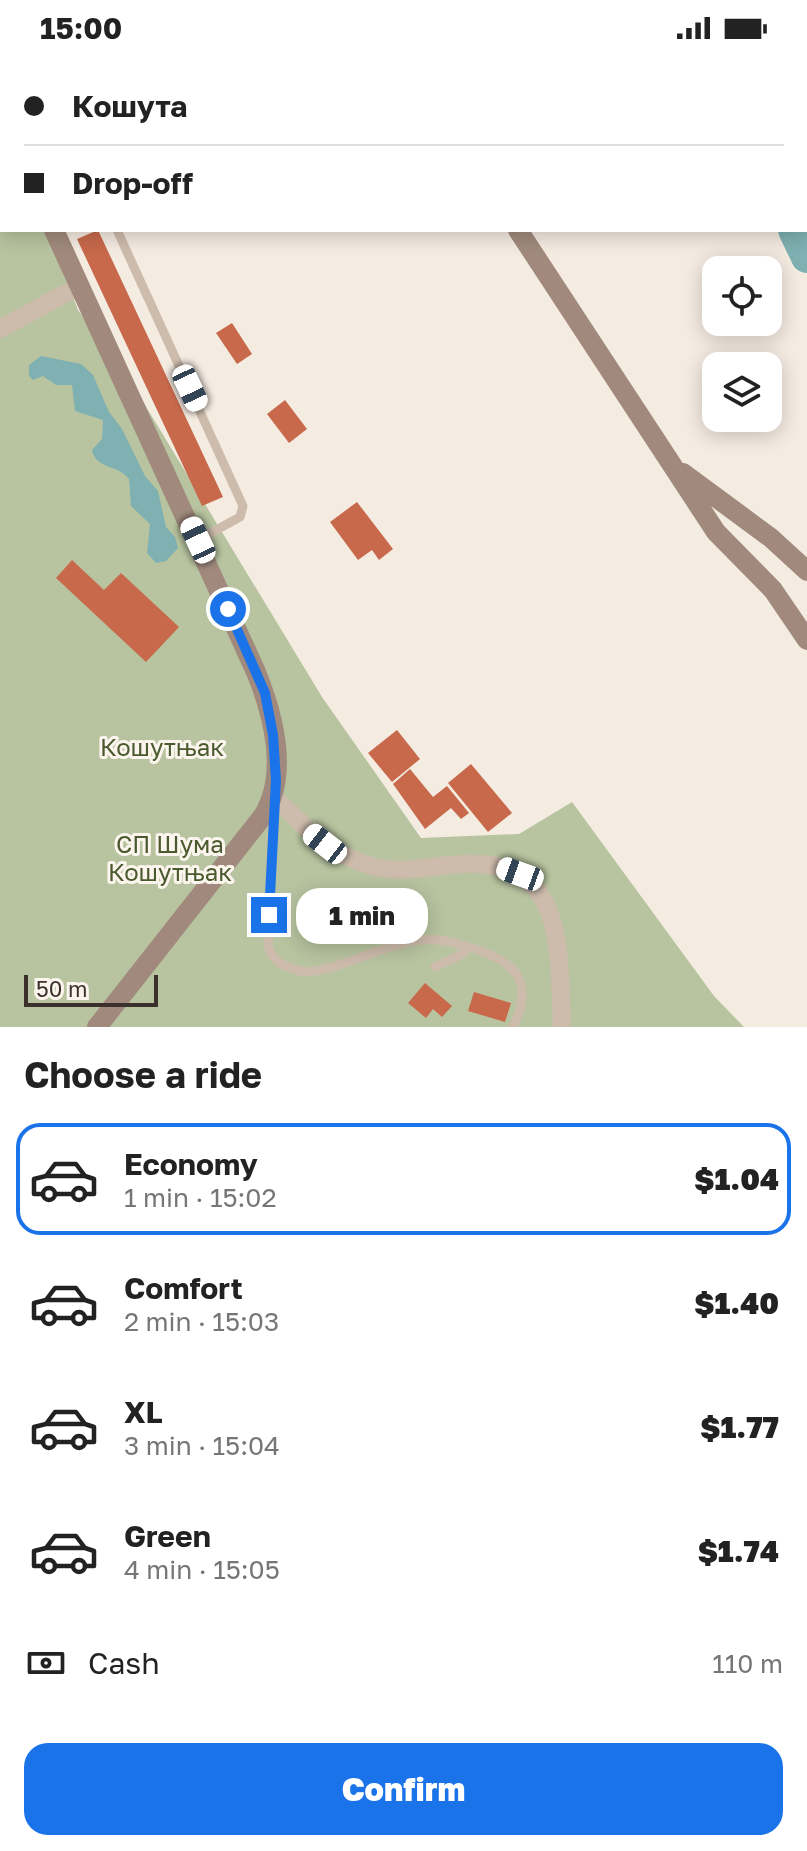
<!DOCTYPE html>
<html lang="en">
<head>
<meta charset="utf-8">
<style>
	body { margin:0; font-family:"Golos Text",sans-serif; background:#f6f6f6; color:#222; height:100vh; display:flex; flex-direction:column; font-size:30px; white-space:nowrap }
	* { box-sizing:border-box; margin:0 }
	p { font-size:26px; color:#767676 }
	.icon { flex:none; width:44px; height:44px; fill:none; stroke:currentColor; stroke-width:2; stroke-linecap:round; stroke-linejoin:round }
	.map { position:relative; height:971px; overflow:hidden }
	.side { display:flex; flex-direction:column; background:#fff; flex:1 }
	.side>* { flex:none }
	.hud { position:absolute; left:0px; top:0px; width:808px; height:176px; box-shadow:0 4px 20px #0003; display:grid; align-content:center; height:176px; padding:0 24px; background:#fff }
	.tools { position:absolute; left:702px; top:200px; display:grid; gap:16px }
	.tools a { display:grid; place-items:center; width:80px; height:80px; border-radius:16px; background:#fff; box-shadow:0 4px 20px #0003; font-size:40px }
	.scale { position:absolute; left:24px; bottom:20px; width:134px; box-sizing:border-box; padding-left:8px; border:4px solid #3b302b; border-top:0; font-size:22px; line-height:28px; white-space:nowrap; color:#3b302b; -webkit-text-stroke:6px #fbf5ee; paint-order:stroke }
	.end { position:absolute; width:36px; height:36px; margin:-18px; border:10px solid #1a73e8; background:#fff; box-shadow:0 0 0 4px #fff }
	.from { border-radius:50% }
	.bubble { position:absolute; height:56px; border-radius:24px; background:#fff; box-shadow:0 4px 20px #0003; font-size:26px; font-weight:800; line-height:56px; text-align:center }
	.car { position:absolute; width:24px; height:48px; margin:-24px -12px; border-radius:10px; box-shadow:0 0 6px 2px #0007; background:linear-gradient(#fff 24%,#345 0 40%,#fff 0 76%,#345 0 86%,#fff 0) }
	.hud b { display:flex; align-items:center; gap:28px; height:76px; font-size:30px }
	.hud b+b { border-top:2px solid #e0e0e0 }
	.hud i { width:20px; height:20px; background:#222 }
	ul { padding:0; list-style:none }
	li { display:flex; align-items:center; gap:24px; height:112px; margin:0 16px 12px; padding:0 8px; border:4px solid transparent; border-radius:24px }
	li div { flex:1 }
	li b { display:block; font-size:30px }
	li em { font-style:normal; font-weight:800 }
	li.selected { border-color:#1a73e8 }
	li>.icon { width:72px; height:72px; stroke-width:1.5 }
	h2 { padding:0 24px; font-size:36px; line-height:96px }
	.pay { display:flex; align-items:center; gap:20px; height:88px; padding:0 24px; font-size:30px }
	.pay p { margin-inline-start:auto }
	.button { display:flex; gap:16px; margin-top:auto; padding:16px 24px }
	.button a { flex:1; height:92px; border-radius:24px; background:#1a73e8; color:#fff; font-size:32px; font-weight:800; line-height:92px; text-align:center }
	.status { display:flex; justify-content:space-between; align-items:center; height:56px; padding:0 40px; background:#fff; direction:ltr }
	.status svg { height:22px; fill:currentColor }
	.map>svg:first-child { display:block }
	.green { fill:#b8c4a0 }
	.water { fill:#7fb0b2 }
	.lines { fill:none; stroke-linecap:round; stroke-linejoin:round }
	.river { stroke:#7fb0b2; stroke-width:32 }
	.building { fill:#c8694b }
	.lane { stroke:#cdbbac; stroke-width:9 }
	.street { stroke:#cdbbac; stroke-width:18 }
	.secondary { stroke:#a18a7d; stroke-width:20 }
	.route { stroke:#1a73e8; stroke-width:10 }
	.labels { text-anchor:middle; dominant-baseline:central; stroke-width:6; stroke-linejoin:round; paint-order:stroke }
	.park-label { font-size:24px; fill:#4a5a2e; stroke:#fbf5ee }
</style>
</head>
<body>
<div class="status"><b>15:00</b><svg viewBox="0 0 49 12"><path d="M0 12V9h3v3zM5 12V6h3v6zM10 12V3h3v9zM15 12V0h3v12zM26 1h20v11H26zM47 4h2v5h-2z"/></svg></div>
<div class="map">
<svg width="807" height="971" viewBox="0 0 807 971">
	<rect width="100%" height="100%" fill="#f4ebe1"/>
	<!-- green -->
	<path class="green" d="M0,0H14L2,2V174H47L78,254L128,321L322,641L421,782L519,778L572,746L714,940L744,971H0Z
		M744,0H807V201L794,174H806V2Z"/>
	<!-- water -->
	<path class="water" d="M41,300L81,308L93,319L109,356L122,373L145,420L158,435L166,471L175,481L178,492L166,505L156,507L147,497L150,468L131,450L129,423C118,408 96,414 92,394L102,383L103,364L75,355L72,329H56L43,320L33,324L29,320V309Z"/>
	<g class="lines">
		<!-- river -->
		<path class="river" d="M744,0V2
			M794,174L807,201"/>
	</g>
	<!-- building -->
	<path class="building" d="M98,174L223,441L202,450L77,183Z
		M232,267L252,298L237,308L216,277Z
		M285,344L307,373L289,387L267,358Z
		M357,446L393,493L379,504L372,494L358,504L330,466Z
		M72,504L104,534L121,517L179,571L146,606L56,522Z
		M397,674L420,703L392,726L368,697Z
		M471,708L512,757L488,776L448,727Z
		M410,713L433,741L447,730L469,757L461,763L451,752L425,773L393,728Z
		M425,927L452,950L442,961L433,953L426,962L408,947Z
		M474,936L511,947L505,966L468,955Z"/>
	<g class="lines">
		<!-- lane -->
		<path class="lane" d="M117,174L243,450L240,461L198,484
			M273,750L268,889C272,908 290,913 306,916C346,912 381,889 420,884C439,882 457,887 475,893C518,907 534,927 513,971
			M435,911L462,898L468,891"/>
		<!-- street -->
		<path class="street" d="M0,107L2,106
			M0,273L77,231
			M272,742C287,750 296,763 308,774C325,791 349,803 371,810C401,819 432,809 462,808C568,802 558,896 562,971"/>
		<!-- secondary -->
		<path class="secondary" d="M405,0L407,2
			M54,174L256,616C273,658 289,718 263,760L97,971
			M518,174L716,476L773,534L807,584
			M683,417L771,482L807,515"/>
	</g>
	<g class="lines">
		<!-- route -->
		<path class="route" d="M228,553L265,637L273,679L276,724L269,859"/>
	</g>
	<g class="labels">
		<!-- park labels -->
		<g class="park-label">
			<text x="162" y="690">Кошутњак</text>
			<text x="170" y="787">СП Шума<tspan x="170" dy="28">Кошутњак</tspan></text>
		</g>
	</g>
</svg>
<div class="tools">
<a><svg class="icon" aria-label="locate" viewBox="0 0 24 24"><circle cx="12" cy="12" r="6"/><path d="M12 2v4M12 18v4M2 12h4M18 12h4"/></svg></a>
<a><svg class="icon" aria-label="layers" viewBox="0 0 24 24"><path d="M12 4l9 5-9 5-9-5zM3 14l9 5 9-5"/></svg></a>
</div>
<div class="scale">50 m</div>
<i class="end from" style="left:228px;top:553px"></i>
<i class="end" style="left:269px;top:859px"></i>
<div class="bubble" style="left:296px;top:832px;width:132px">1 min</div>
<i class="car" style="left:190px;top:332px;rotate:155deg"></i>
<i class="car" style="left:198px;top:484px;rotate:335deg"></i>
<i class="car" style="left:325px;top:788px;rotate:308deg"></i>
<i class="car" style="left:520px;top:818px;rotate:290deg"></i>
<div class="hud">
<b><i class="from"></i>Кошута</b>
<b><i></i>Drop-off</b>
</div>
</div>
<section class="side">
<h2>Choose a ride</h2>
<ul>
<li class="selected"><svg class="icon" aria-label="car" viewBox="0 0 24 24"><path d="M5 17H2v-5l4-1 3-4h7l3 4 3 1v5h-3M9 17h6M6 11h13"/><circle cx="7" cy="17" r="2"/><circle cx="17" cy="17" r="2"/></svg><div><b>Economy</b><p>1 min · 15:02</p></div><em>$1.04</em></li>
<li><svg class="icon" aria-label="car" viewBox="0 0 24 24"><path d="M5 17H2v-5l4-1 3-4h7l3 4 3 1v5h-3M9 17h6M6 11h13"/><circle cx="7" cy="17" r="2"/><circle cx="17" cy="17" r="2"/></svg><div><b>Comfort</b><p>2 min · 15:03</p></div><em>$1.40</em></li>
<li><svg class="icon" aria-label="car" viewBox="0 0 24 24"><path d="M5 17H2v-5l4-1 3-4h7l3 4 3 1v5h-3M9 17h6M6 11h13"/><circle cx="7" cy="17" r="2"/><circle cx="17" cy="17" r="2"/></svg><div><b>XL</b><p>3 min · 15:04</p></div><em>$1.77</em></li>
<li><svg class="icon" aria-label="car" viewBox="0 0 24 24"><path d="M5 17H2v-5l4-1 3-4h7l3 4 3 1v5h-3M9 17h6M6 11h13"/><circle cx="7" cy="17" r="2"/><circle cx="17" cy="17" r="2"/></svg><div><b>Green</b><p>4 min · 15:05</p></div><em>$1.74</em></li>
</ul>
<div class="pay"><svg class="icon" aria-label="cash" viewBox="0 0 24 24"><path d="M3 7h18v10H3z"/><circle cx="12" cy="12" r="2"/></svg>Cash<p>110 m</p></div>
<div class="button"><a>Confirm</a></div>
</section>
</body>
</html>
